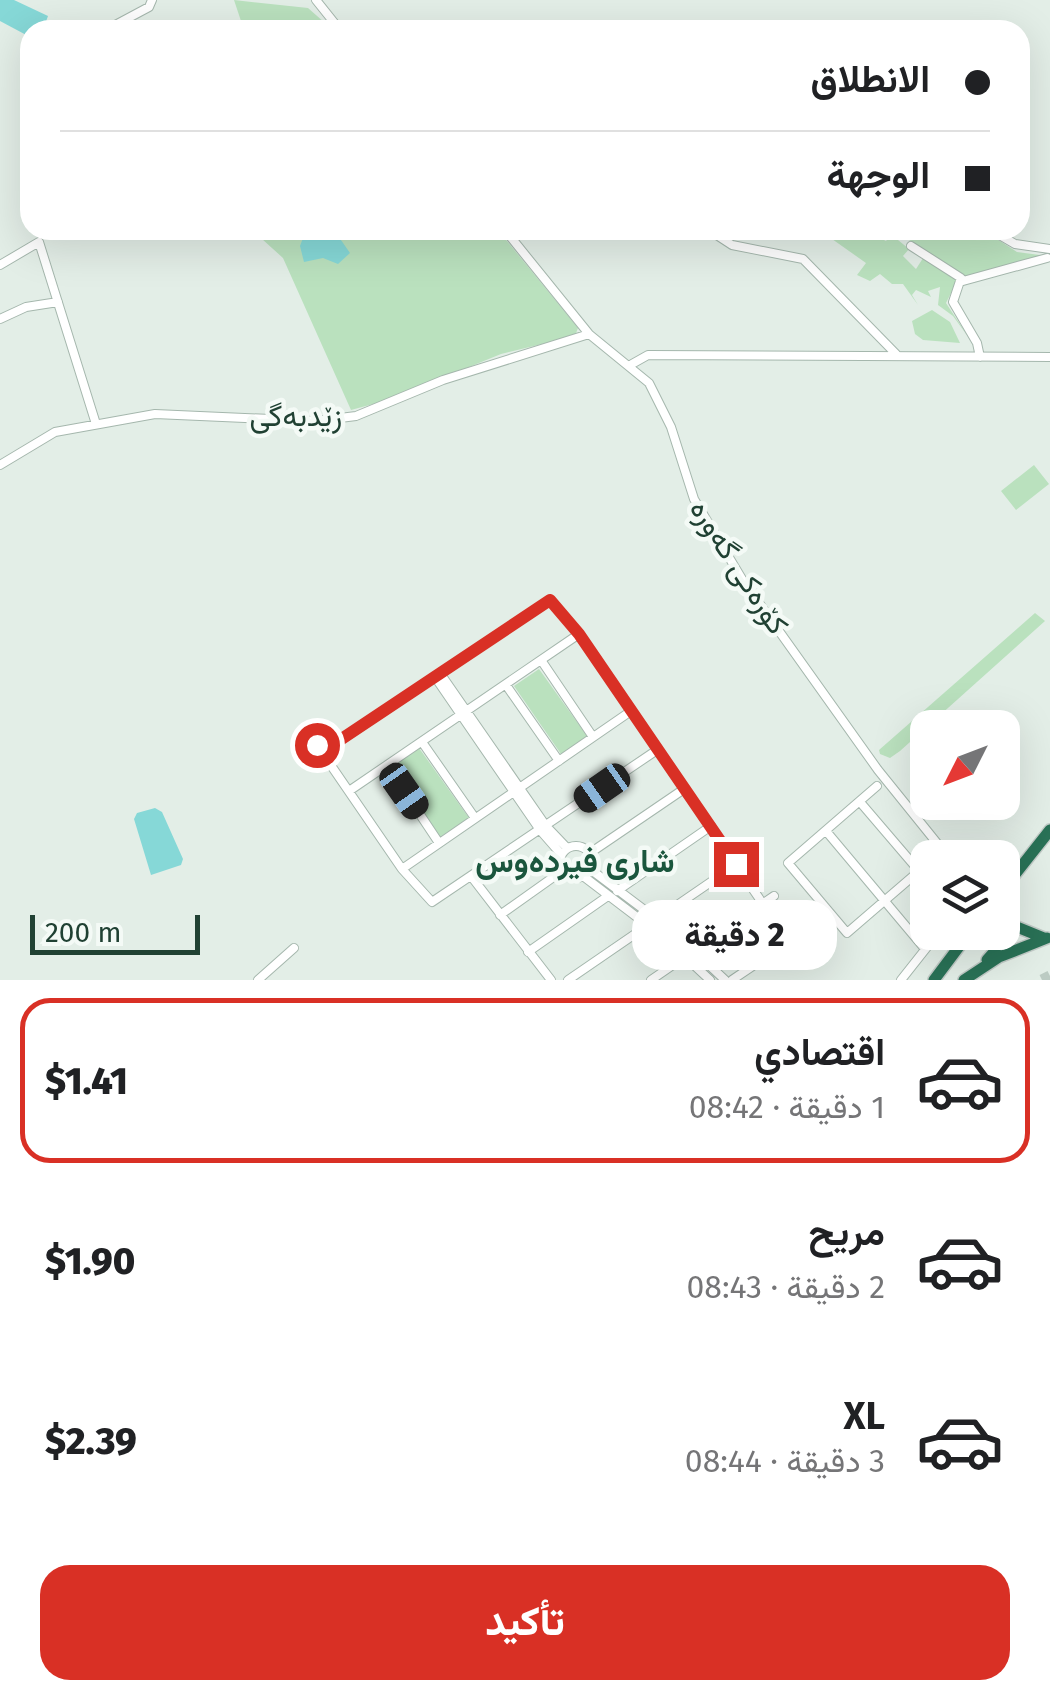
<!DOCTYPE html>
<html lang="ar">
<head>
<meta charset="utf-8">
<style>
	body { margin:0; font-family:"Fira Sans",Vazirmatn,sans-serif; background:#f2f2f2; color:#202124; direction:rtl; height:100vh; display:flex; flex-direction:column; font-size:38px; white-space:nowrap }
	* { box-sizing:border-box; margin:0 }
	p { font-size:32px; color:#757577 }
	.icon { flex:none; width:55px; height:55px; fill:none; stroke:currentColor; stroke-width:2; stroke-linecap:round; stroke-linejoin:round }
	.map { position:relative; height:980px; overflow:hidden; direction:ltr }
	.sheet { display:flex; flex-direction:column; background:#fff; flex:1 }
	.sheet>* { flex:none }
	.guide { position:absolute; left:20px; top:20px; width:1010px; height:220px; border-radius:30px; box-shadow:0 10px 40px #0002; direction:rtl; display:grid; align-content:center; height:220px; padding:0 40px; background:#fff }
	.needle { width:65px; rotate:228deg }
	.buttons { position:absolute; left:910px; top:710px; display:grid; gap:20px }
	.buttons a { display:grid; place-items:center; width:110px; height:110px; border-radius:20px; background:#fff; box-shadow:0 10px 40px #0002; font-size:50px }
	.scale { position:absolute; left:30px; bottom:25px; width:170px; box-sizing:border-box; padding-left:10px; border:5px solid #204133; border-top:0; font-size:28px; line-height:35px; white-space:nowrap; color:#204133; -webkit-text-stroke:8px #f4faf6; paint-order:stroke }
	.end { position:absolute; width:45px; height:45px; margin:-22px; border:12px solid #d93025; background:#fff; box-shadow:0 0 0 5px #fff }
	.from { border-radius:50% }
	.bubble { position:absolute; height:70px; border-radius:30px; background:#fff; box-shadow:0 10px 40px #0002; font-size:32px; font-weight:800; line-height:70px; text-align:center; direction:rtl }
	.car { position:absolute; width:30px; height:60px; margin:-30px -15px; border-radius:12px; box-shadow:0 0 8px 2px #0007; background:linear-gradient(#222 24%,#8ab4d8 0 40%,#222 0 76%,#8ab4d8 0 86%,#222 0) }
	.guide b { display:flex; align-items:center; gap:35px; height:95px; font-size:38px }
	.guide b+b { border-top:2px solid #e0e0e0 }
	.guide i { width:25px; height:25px; background:#202124 }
	ul { padding:18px 0 0; list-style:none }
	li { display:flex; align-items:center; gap:30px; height:165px; margin:0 20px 15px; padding:0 20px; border:5px solid transparent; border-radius:30px }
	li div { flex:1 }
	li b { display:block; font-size:38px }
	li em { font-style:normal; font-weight:800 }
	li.current { border-color:#d93025 }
	li>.icon { width:90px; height:90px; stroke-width:1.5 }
	.button { display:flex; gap:20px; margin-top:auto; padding:20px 40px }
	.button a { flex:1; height:115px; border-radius:30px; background:#d93025; color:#fff; font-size:40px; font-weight:800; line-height:115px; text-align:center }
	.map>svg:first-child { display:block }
	.green { fill:#bae1be }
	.water { fill:#86d8d7 }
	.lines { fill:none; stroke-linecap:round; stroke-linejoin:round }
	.highway-tunnel { stroke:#bccbc3; stroke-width:11; stroke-dasharray:11 5.5; stroke-linecap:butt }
	.minor-casing { stroke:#a5b7ad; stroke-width:10 }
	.highway-casing { stroke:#c1cac6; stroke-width:14 }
	.minor { stroke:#fff; stroke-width:8 }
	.highway { stroke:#297156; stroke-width:11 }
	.route { stroke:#d93025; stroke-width:12 }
	.labels { text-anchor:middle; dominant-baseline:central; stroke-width:9; stroke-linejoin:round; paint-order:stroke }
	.street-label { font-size:30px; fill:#204133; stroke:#f4faf6 }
	.neighbourhood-label { font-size:32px; font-weight:bold; fill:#1a563d; stroke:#f4faf6 }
</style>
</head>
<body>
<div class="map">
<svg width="1050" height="980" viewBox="0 0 1050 980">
	<rect width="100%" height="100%" fill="#e3eee7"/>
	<!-- green -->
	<path class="green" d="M234,0L308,8L333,30H244Z
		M252,230H498L578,328L575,336L501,354L388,400L351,410L283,258Z
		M834,230H864L886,241L895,230H983L1017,252L1047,256L967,279L900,234L898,240L909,249L903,256L916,269L925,255L959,277L946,303L969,338L953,316L938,305L940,287L928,291L931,297L916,290L912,295L918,305L903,284H892L880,274L870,281L857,275L866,263L832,239Z
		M932,310L950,322L960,343L923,340L915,334L912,321Z
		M1034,465L1049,484L1016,510L1001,491Z
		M1035,613L1045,621L900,751L890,758L880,754L879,750Z
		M539,669L587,736L561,754L514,686Z
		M419,748L469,818L440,837L392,766Z"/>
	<!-- water -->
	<path class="water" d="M0,0H14L48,16L43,30H30V37L0,21Z
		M323,230H334L350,253L338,264L323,258L304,262L300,246L303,238Z
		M155,808L162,812L183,859L181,865L151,875L134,819L137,813Z"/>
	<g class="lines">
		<!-- highway-tunnel -->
		<path class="highway-tunnel" d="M1042,980L1050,976"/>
		<defs>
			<path id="minor" d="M316,0L340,30
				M106,30L149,7L152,0
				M505,230L589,334L649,383L671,427L694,499L742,579L878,770L949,858
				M709,230L732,245L803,259L896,354
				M991,230L1015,244L1050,249
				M911,246L961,278L953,302L977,343L980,357
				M0,265L39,242L96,424
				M963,281L1047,258
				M0,319L26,307L58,302
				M632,364L648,355L1050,357
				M0,465L55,432L155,414L316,421L356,416L443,380L589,334
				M541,660L593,737
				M440,673L546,826L567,848
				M435,677L540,830L561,854
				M506,685L559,761
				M422,742L475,818
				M317,745L402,869L432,902L657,750
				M323,752L550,600L579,634L763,904
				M387,765L439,843
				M349,791L579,634
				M860,802L919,871L847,933L788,863L877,786
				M826,831L925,949
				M560 862a16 16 0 1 1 32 0a16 16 0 1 1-32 0Z
				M590,853L684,789
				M402,869L631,711
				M590,869L675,933L725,980
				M471,876L551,980
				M583,876L667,940L710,980
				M617,891L711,826
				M500,915L562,871
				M695,950L774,896
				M528,952L608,896
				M258,980L294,948
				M568,980L737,864
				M651,980L686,956
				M732,980L803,932
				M901,980L939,932"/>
			<path id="highway" d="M1002,891L1050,830
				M1002,921L1044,938
				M987,960L995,951L998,932
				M934,980L970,932
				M964,980L999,957L1047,938"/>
		</defs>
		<!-- minor casing -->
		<use href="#minor" class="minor-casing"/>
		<!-- highway casing -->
		<use href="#highway" class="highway-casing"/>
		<!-- minor -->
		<use href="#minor" class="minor"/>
		<!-- highway -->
		<use href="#highway" class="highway"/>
	</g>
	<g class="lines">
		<!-- route -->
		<path class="route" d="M317,745L322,752L550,600L579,634L736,864"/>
	</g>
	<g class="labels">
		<!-- street labels -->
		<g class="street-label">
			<text x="296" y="416">زێدبەگی</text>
			<text transform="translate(739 567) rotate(57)">کۆرەکی گەورە</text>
		</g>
		<!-- neighbourhood labels -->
		<g class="neighbourhood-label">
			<text x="575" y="861">شاری فیردەوس</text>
		</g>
	</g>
</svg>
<div class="buttons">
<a><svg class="needle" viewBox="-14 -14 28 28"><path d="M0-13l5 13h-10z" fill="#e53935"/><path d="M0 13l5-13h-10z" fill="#757577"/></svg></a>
<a><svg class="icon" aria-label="layers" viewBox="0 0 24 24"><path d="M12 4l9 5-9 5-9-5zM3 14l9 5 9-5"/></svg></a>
</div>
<div class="scale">200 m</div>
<i class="end from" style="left:317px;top:745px"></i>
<i class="end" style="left:736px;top:864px"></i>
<div class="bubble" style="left:632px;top:900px;width:205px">2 دقيقة</div>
<i class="car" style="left:602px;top:788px;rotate:235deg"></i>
<i class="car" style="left:404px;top:791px;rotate:145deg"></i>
<div class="guide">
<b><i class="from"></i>الانطلاق</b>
<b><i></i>الوجهة</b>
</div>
</div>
<section class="sheet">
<ul>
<li class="current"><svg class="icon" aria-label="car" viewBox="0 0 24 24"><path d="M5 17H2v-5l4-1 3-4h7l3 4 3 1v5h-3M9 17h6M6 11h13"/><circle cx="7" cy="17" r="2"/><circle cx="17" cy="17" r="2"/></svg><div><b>اقتصادي</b><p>1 دقيقة · 08:42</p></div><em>$1.41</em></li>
<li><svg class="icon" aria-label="car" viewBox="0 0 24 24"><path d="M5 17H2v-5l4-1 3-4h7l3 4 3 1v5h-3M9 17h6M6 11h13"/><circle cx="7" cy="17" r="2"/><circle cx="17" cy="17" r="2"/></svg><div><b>مريح</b><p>2 دقيقة · 08:43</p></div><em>$1.90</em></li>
<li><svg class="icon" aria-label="car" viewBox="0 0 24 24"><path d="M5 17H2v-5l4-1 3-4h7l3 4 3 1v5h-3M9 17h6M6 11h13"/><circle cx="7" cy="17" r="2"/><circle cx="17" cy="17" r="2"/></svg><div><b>XL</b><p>3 دقيقة · 08:44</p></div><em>$2.39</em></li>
</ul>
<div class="button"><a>تأكيد</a></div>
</section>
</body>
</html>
